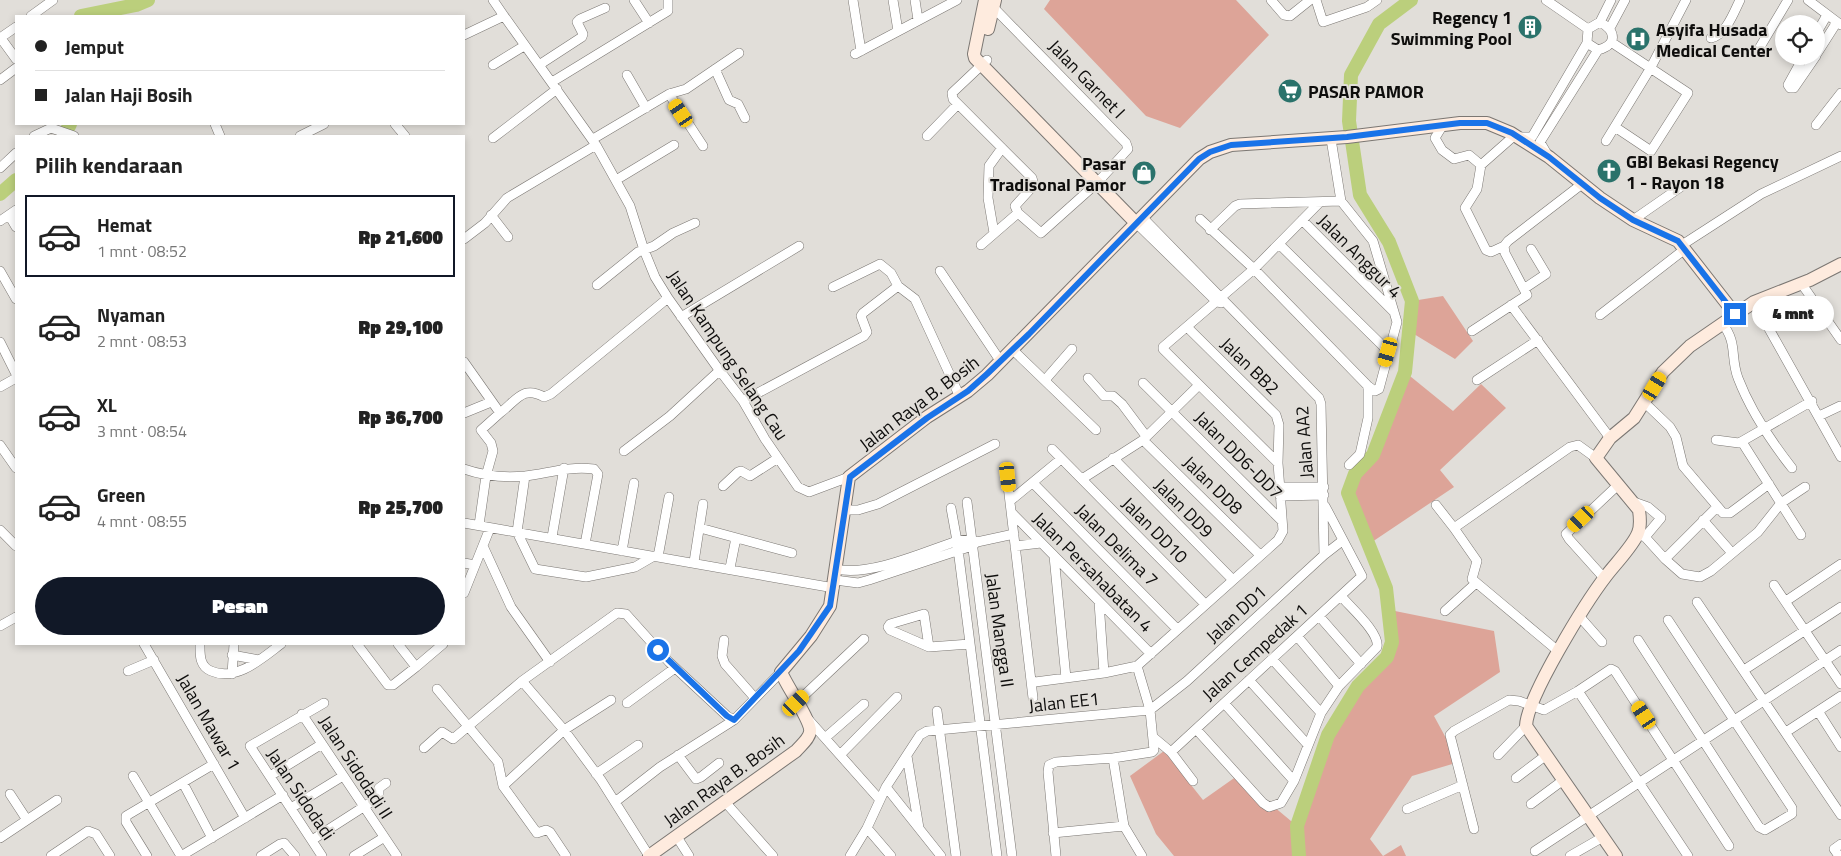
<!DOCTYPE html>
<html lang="id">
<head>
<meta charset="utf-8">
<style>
	body { margin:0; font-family:"Titillium Web",sans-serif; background:#f6f6f6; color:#222; height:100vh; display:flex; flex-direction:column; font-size:19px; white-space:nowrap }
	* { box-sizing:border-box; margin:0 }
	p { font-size:16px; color:#767676 }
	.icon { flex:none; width:28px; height:28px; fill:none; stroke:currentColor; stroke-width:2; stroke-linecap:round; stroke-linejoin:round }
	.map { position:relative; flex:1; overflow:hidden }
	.details { position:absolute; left:15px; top:135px; width:450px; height:510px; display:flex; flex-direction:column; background:#fff; border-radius:0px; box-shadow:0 2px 8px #0003 }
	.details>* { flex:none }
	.banner { position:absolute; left:15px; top:15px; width:450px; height:110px; border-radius:0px; box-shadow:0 2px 8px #0003; display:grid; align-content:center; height:110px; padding:0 20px; background:#fff }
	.buttons { position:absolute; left:1775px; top:15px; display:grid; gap:10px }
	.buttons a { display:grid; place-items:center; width:50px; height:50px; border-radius:50%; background:#fff; box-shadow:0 2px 8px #0003; font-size:25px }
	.end { position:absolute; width:22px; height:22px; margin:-11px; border:6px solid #1a73e8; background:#fff; box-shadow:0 0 0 2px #fff }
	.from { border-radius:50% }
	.bubble { position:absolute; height:35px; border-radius:18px; background:#fff; box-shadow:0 2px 8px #0003; font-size:16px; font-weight:800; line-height:35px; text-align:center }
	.car { position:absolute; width:15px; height:30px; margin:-15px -8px; border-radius:6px; box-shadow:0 0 4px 1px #0007; background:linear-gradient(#f5c518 24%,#345 0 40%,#f5c518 0 76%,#345 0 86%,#f5c518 0) }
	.banner b { display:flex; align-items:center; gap:18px; height:48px; font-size:19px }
	.banner b+b { border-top:1px solid #e0e0e0 }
	.banner i { width:12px; height:12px; background:#222 }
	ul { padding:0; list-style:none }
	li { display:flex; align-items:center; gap:15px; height:82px; margin:0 10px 8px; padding:0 10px; border:2px solid transparent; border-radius:0px }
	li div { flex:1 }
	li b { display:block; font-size:19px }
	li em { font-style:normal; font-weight:800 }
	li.current { border-color:#111827 }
	li>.icon { width:45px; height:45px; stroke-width:1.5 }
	h2 { padding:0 20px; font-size:22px; line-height:60px }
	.action { display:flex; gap:10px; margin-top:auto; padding:10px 20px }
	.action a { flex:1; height:58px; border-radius:30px; background:#111827; color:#fff; font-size:20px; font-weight:800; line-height:58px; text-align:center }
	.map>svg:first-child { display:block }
	.green { fill:#dda498 }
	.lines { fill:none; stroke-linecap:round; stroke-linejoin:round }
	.river { stroke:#bbcf7c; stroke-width:14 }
	.street-casing { stroke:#7b7773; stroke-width:10 }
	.secondary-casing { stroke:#7b7773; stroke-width:14 }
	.street { stroke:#fff; stroke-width:9 }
	.secondary { stroke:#feebde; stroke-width:12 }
	.route { stroke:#1a73e8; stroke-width:6 }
	.labels { text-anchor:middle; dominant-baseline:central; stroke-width:4; stroke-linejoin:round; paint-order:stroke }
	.poi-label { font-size:18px; font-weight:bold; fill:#0e0d0c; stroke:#e1ded9; text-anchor:start }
	.street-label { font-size:18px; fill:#0e0d0c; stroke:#e1ded9 }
</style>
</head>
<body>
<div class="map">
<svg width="1841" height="856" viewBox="0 0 1841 856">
	<rect width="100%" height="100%" fill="#e1ded9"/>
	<!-- green -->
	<path class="green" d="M1050,0H1236L1269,35L1180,128L1146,116L1044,9Z
		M1443,296L1473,341L1455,359L1409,331L1412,301Z
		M1405,372L1453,411L1481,384L1506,408L1440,470L1454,487L1369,544L1348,493L1355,474L1373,455Z
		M1390,610L1494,631L1500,672L1434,716L1459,762L1412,776L1370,839L1383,856L1401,845L1406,856H1174L1156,834L1130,776L1164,751L1203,800L1237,776L1297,826L1328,735L1358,686L1387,657L1392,642Z"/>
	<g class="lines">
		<!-- river -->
		<path class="river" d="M81,16L136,5L148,0
			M64,136L70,124
			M0,194L16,180
			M1299,856L1297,826L1328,735L1358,686L1387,657L1392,642L1386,588L1348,493L1355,474L1373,455L1405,372L1412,301L1389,242L1360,195L1349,121L1351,75L1379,24L1411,0"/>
		<defs>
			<path id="street" d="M493,0L504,16
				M634,0L649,23
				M853,0L861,51
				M893,0L898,31
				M915,0L918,20
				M1271,0L1284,15L1290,16L1310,0
				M1316,0L1323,22L1367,7L1377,0
				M1546,0L1588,29
				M1808,0L1841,25
				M31,16L53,0
				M1600,22C1616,31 1618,44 1598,50L1587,43L1588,29L1600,22L1611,0
				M1610,28L1625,0
				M1816,34L1827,15
				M464,35L504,16L596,145
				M0,37L16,59
				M0,38L16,27
				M1711,38C1726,35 1734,12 1740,0
				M1611,42L1688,93L1651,151L1615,127
				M1757,52L1788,0
				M855,54L957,0
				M1816,55L1837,22
				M1804,56L1788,85L1790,88H1794L1816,56
				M987,60L952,93L953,99L1032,178L1034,185L1015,206L1018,213L1041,233L1097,183L1128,149L1126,143L993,7
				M493,65L524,46
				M539,65L582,37L583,34L577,22L580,19L605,8
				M715,69L729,100L738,104L745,118
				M627,75L646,108
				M0,80L16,68
				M552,82L668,11V0
				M669,94L686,89L739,53
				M215,124L220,136
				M395,124L405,136
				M1443,125L1435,138L1442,150L1454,159L1469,155L1481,165
				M1816,125L1841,93
				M34,136L51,128L74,136
				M300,136L324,124
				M927,136L958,104
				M1517,137H1532L1587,43
				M493,138L557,89
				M593,139L669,94L703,146
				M1331,139L1341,201
				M1606,141L1650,69L1686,0
				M1547,154L1540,142L1598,50
				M0,168L16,153
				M616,180L674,145
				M9,215L16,227
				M491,215L508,237
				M1142,217L1319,398L1321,404L1324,555
				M1200,219L1254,269L1368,386L1375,391L1379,389L1397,322L1373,241L1341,201L1240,204L1235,206L1210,230
				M1302,220L1394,312
				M1633,220L1685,184
				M0,221L16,210
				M1136,223L1217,302L1221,303
				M994,233L988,198L989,166L1002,148
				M464,239L485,223L507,198L596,145L630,206L644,250L655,277L668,298L717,367L743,401L765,439L798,487L809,492L849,477
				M1279,244L1389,352
				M981,245L1018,213
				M1682,245L1761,194L1841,156
				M1504,246L1491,252L1486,250L1465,208L1477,189L1481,165L1515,135
				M0,271L16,299
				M940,271L1001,362
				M1801,283L1841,340
				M597,285L638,252L654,246L673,233L695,223
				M898,286L915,299L960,397
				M1525,288L1546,274L1531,249
				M1754,302L1841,457
				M1511,305L1610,438
				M1600,315L1685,249
				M681,317L799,246
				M1722,323C1738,343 1730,357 1738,378C1751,412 1770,440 1792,468
				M1472,331L1527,295L1505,253L1504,246L1508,241L1582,184
				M0,342L16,374
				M1013,350L1096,430
				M464,362L500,413C517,400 523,385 544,397L551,394L668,298
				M1088,378L1104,396H1113L1122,404L1146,436
				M1045,380L1072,349
				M1477,380L1538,340
				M1143,383L1282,521
				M0,387L16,378
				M743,401L864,336L867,332L861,316L863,313L898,286L891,273L880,264L833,287
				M1645,403L1670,427L1676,437L1683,466L1723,513H1730L1769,484
				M464,413L491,402
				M1819,416L1840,406
				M1143,440L1260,555
				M1716,440L1739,443L1812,401
				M1742,442L1801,535
				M0,445L16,468
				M1052,449L1205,604
				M624,451L670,416L719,371
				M1113,458L1233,580
				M1278,463L1163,349V347L1254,269L1320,202
				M1349,465L1360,454L1368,418V386
				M464,469C484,476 504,478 525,476C549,473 569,466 594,469L598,474L585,544
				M525,476L517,532L535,569L586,577L635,567L654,556
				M1007,477L1033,698
				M1082,479L1143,440L1198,386
				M1033,483L1177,629
				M723,486L738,472L741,471L750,476L778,458
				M1279,487H1324
				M1280,496L1324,495
				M1010,501L1061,459
				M967,502L1012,856
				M1634,502L1648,507L1661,518L1645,537
				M1436,505L1454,528L1477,561L1472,579L1558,651
				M951,508L957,541L997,856
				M844,510H858L878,504L995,444
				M1012,513L1151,654
				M1703,520L1732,553
				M464,523L834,588
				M479,525L486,476L493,451L491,443L481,430L500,413
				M700,528L792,553
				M1454,528L1570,447L1578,445L1596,458
				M0,530L16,546
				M1638,534L1645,537L1665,559L1682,574L1700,577L1711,571L1758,532L1781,503L1805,487
				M552,537L564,468
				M483,546L511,607L550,662
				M1015,546L1041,543
				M622,551L634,483
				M1054,556L1066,678
				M658,557L669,497
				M1665,559L1717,507
				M694,562L703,504
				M464,563L475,565
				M730,568L736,538
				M836,569C869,577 924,552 957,541L971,539L977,542
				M1604,578L1569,539L1566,534L1618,485
				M835,580L858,583L869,580L972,546L977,542L1014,534
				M1774,585L1841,684
				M464,593L490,528
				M1786,601L1841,564
				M1099,602L1104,673
				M1697,602L1841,815
				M1445,611L1476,583
				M1319,616L1361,664
				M1580,617L1602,642
				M0,626L16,617
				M1297,636L1339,686
				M724,640L722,656L725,664L754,697
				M1638,640L1759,827L1765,830L1792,814V808L1668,620
				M144,644L245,818
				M200,644C200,654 199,666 211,671C236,682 261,659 281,644
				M357,644L388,685H393L416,667
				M398,644L416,667L443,644
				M929,647L924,614L890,624L888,627L890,630L929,647L970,644
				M232,655L259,660
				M1272,659L1321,713
				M1744,670L1841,607
				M128,671L154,660
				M232,674L234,644
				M1031,680L1035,682L1104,673L1137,666
				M1249,680L1308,745
				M522,681L564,730L601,780L649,856
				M437,689L498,762L503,786L537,833L546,830L550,832L566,856
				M627,703L675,668
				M796,703L864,639
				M1224,703L1294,781
				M937,711L956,856
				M1818,711L1841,747
				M302,714L397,856
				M808,719L880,800
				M1196,729L1263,803L1269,807L1281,803L1294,781L1321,713L1339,686L1377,647C1380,633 1351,608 1341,596
				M1786,732L1841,696
				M1153,737L1171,752L1193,781
				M825,738L864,704
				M424,748L442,732L453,739L522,681L617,613L626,614L669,662L727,716L734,720L781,672
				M1171,752L1362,576L1325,506
				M678,755L696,779L701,777L719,763
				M840,755L897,697
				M1498,755L1526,726
				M907,756L919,828
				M1113,758L1124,826L1142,856
				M596,774L638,745
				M133,776L181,856
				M270,776L322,744
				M1516,778L1545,756
				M183,783L212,838
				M503,786L564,730L611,700
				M886,787L941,856
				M10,794L27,820
				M615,802L660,767L734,720
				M726,803L773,856
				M1531,804L1562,781
				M291,808L343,776
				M1407,809L1463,785
				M867,828L891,856
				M1474,829L1450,735L1454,731L1509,700L1519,701L1544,710L1578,691
				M1053,833L1124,826
				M677,837L689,856
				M0,838L57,800
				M312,840L379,797V788L386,783
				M1535,851L1841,650
				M51,856L88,831L96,834L110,856
				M147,856L126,822V816L214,764
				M181,856L283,795
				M261,856L280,844L284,843L295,856
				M322,856L250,746L324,703
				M354,856L383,838
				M850,856L867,828L886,787L920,735L927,731L1150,710L1187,681L1324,555L1342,541
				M1056,856L1048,772L1049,765L1056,762L1113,758L1152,752L1154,750L1150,710L1137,666L1278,540L1283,531L1278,463L1279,425L1276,415L1187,327
				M1570,856L1603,837
				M1688,856L1578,691L1611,669L1615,671L1729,846
				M1839,856L1834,849L1841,844"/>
			<path id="secondary" d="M985,0L974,54L975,58L1136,223
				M988,29L995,0
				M649,856L796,751C801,745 809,739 810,732C812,722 786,685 781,672L811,636L830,606L849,477L927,417L968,391L987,375L1199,159L1210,152L1231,145L1347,137L1460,123H1487L1511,133L1549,157L1600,198L1633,220L1678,241L1735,314
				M1616,856L1526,726C1527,697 1586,602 1606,576C1615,564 1633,546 1638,533C1641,526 1640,517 1639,510L1596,458L1610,438L1634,418L1663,372L1690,346L1754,302L1810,280L1841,264"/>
		</defs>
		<!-- street casing -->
		<use href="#street" class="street-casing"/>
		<!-- secondary casing -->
		<use href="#secondary" class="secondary-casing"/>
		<!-- street -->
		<use href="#street" class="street"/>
		<!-- secondary -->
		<use href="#secondary" class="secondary"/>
	</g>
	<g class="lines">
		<!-- route -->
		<path class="route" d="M658,650L727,716L734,720L799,651L830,606L850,477L927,418L968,391L987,374L1029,334L1199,159L1210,152L1231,145L1347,137L1460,123H1487L1512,133L1549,157L1600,198L1633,220L1678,241L1735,314"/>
	</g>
	<!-- icons -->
	<defs>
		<symbol id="building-disc" viewBox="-11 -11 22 22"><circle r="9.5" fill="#2a726b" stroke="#e1ded9"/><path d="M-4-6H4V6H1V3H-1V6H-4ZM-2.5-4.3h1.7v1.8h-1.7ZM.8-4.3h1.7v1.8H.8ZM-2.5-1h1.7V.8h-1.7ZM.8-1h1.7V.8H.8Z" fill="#fff"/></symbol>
		<symbol id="hospital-disc" viewBox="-11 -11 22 22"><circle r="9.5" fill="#2a726b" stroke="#e1ded9"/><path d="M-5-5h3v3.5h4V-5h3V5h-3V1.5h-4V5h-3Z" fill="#fff"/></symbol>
		<symbol id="supermarket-disc" viewBox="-11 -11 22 22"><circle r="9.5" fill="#2a726b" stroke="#e1ded9"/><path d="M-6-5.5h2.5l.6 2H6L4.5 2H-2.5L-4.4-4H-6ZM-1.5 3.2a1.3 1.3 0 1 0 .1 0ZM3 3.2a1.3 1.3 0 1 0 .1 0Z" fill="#fff"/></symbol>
		<symbol id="church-disc" viewBox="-11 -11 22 22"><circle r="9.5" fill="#2a726b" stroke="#e1ded9"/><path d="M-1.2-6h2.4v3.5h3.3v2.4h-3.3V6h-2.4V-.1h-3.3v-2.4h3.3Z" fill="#fff"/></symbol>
		<symbol id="shop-disc" viewBox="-11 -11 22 22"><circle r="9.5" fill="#2a726b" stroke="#e1ded9"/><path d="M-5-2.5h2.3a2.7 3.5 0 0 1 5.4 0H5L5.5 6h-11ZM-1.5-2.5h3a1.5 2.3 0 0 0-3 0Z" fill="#fff"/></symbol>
	</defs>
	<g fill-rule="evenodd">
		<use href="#building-disc" x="1516" y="13" width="28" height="28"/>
		<use href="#hospital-disc" x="1624" y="25" width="28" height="28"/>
		<use href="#supermarket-disc" x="1276" y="77" width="28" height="28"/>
		<use href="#church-disc" x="1595" y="157" width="28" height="28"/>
		<use href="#shop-disc" x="1130" y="159" width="28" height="28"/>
	</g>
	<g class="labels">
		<!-- poi labels -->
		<g class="poi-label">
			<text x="1512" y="17" text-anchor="end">Regency 1<tspan x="1512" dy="21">Swimming Pool</tspan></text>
			<text x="1656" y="29">Asyifa Husada<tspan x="1656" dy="21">Medical Center</tspan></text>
			<text x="1308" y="91">PASAR PAMOR</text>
			<text x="1626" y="161">GBI Bekasi Regency<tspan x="1626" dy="21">1 - Rayon 18</tspan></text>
			<text x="1126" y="163" text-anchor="end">Pasar<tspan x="1126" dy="21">Tradisonal Pamor</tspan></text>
		</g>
		<!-- street labels -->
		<g class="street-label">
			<text transform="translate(1087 79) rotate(46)">Jalan Garnet I</text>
			<text transform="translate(1360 256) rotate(45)">Jalan Anggur 4</text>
			<text transform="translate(728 355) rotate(56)">Jalan Kampung Selang Cau</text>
			<text transform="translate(1250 366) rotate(44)">Jalan BB2</text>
			<text transform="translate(919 403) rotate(-37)">Jalan Raya B. Bosih</text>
			<text transform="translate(1304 442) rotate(-94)">Jalan AA2</text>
			<text transform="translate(1239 455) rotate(45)">Jalan DD6-DD7</text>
			<text transform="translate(1213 485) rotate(44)">Jalan DD8</text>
			<text transform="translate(1184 508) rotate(45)">Jalan DD9</text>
			<text transform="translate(1155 530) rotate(45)">Jalan DD10</text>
			<text transform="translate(1117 545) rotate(45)">Jalan Delima 7</text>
			<text transform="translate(1093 572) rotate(45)">Jalan Persahabatan 4</text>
			<text transform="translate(1236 614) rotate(-43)">Jalan DD1</text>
			<text transform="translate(1000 630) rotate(82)">Jalan Mangga II</text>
			<text transform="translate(1255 652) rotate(-42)">Jalan Cempedak 1</text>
			<text transform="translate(1064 702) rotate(-6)">Jalan EE1</text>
			<text transform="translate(209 722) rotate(60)">Jalan Mawar 1</text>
			<text transform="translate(356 767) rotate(57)">Jalan Sidodadi II</text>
			<text transform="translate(724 780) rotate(-36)">Jalan Raya B. Bosih</text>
			<text transform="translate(301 794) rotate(56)">Jalan Sidodadi</text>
		</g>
	</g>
</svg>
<div class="buttons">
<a><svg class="icon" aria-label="locate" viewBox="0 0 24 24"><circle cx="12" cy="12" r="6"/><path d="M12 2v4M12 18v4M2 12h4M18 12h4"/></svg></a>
</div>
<i class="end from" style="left:658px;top:650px"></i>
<i class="end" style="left:1735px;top:314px"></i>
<div class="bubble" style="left:1752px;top:296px;width:82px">4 mnt</div>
<i class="car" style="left:681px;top:113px;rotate:326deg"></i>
<i class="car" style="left:1388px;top:352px;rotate:196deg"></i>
<i class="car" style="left:1655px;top:386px;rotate:31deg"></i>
<i class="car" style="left:1008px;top:477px;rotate:174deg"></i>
<i class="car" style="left:1581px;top:519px;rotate:227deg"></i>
<i class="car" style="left:796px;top:703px;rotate:46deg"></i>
<i class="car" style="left:1644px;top:715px;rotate:326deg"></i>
<div class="banner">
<b><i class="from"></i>Jemput</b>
<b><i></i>Jalan Haji Bosih</b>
</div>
<section class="details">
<h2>Pilih kendaraan</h2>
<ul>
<li class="current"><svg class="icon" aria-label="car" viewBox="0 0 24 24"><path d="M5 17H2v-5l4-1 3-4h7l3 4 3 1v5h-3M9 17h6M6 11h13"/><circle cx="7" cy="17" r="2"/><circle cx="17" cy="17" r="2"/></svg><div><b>Hemat</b><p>1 mnt · 08:52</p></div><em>Rp 21,600</em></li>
<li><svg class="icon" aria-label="car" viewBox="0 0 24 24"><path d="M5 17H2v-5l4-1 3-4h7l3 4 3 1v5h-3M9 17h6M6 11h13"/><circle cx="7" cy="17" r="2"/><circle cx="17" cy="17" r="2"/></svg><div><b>Nyaman</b><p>2 mnt · 08:53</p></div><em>Rp 29,100</em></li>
<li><svg class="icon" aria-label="car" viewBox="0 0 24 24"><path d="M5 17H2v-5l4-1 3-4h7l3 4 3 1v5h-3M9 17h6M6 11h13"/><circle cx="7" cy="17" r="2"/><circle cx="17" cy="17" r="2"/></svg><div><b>XL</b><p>3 mnt · 08:54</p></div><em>Rp 36,700</em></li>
<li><svg class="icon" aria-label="car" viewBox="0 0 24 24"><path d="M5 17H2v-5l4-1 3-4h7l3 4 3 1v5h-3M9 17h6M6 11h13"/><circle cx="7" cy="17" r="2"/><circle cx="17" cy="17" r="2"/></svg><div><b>Green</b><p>4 mnt · 08:55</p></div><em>Rp 25,700</em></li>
</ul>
<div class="action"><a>Pesan</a></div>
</section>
</div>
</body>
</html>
